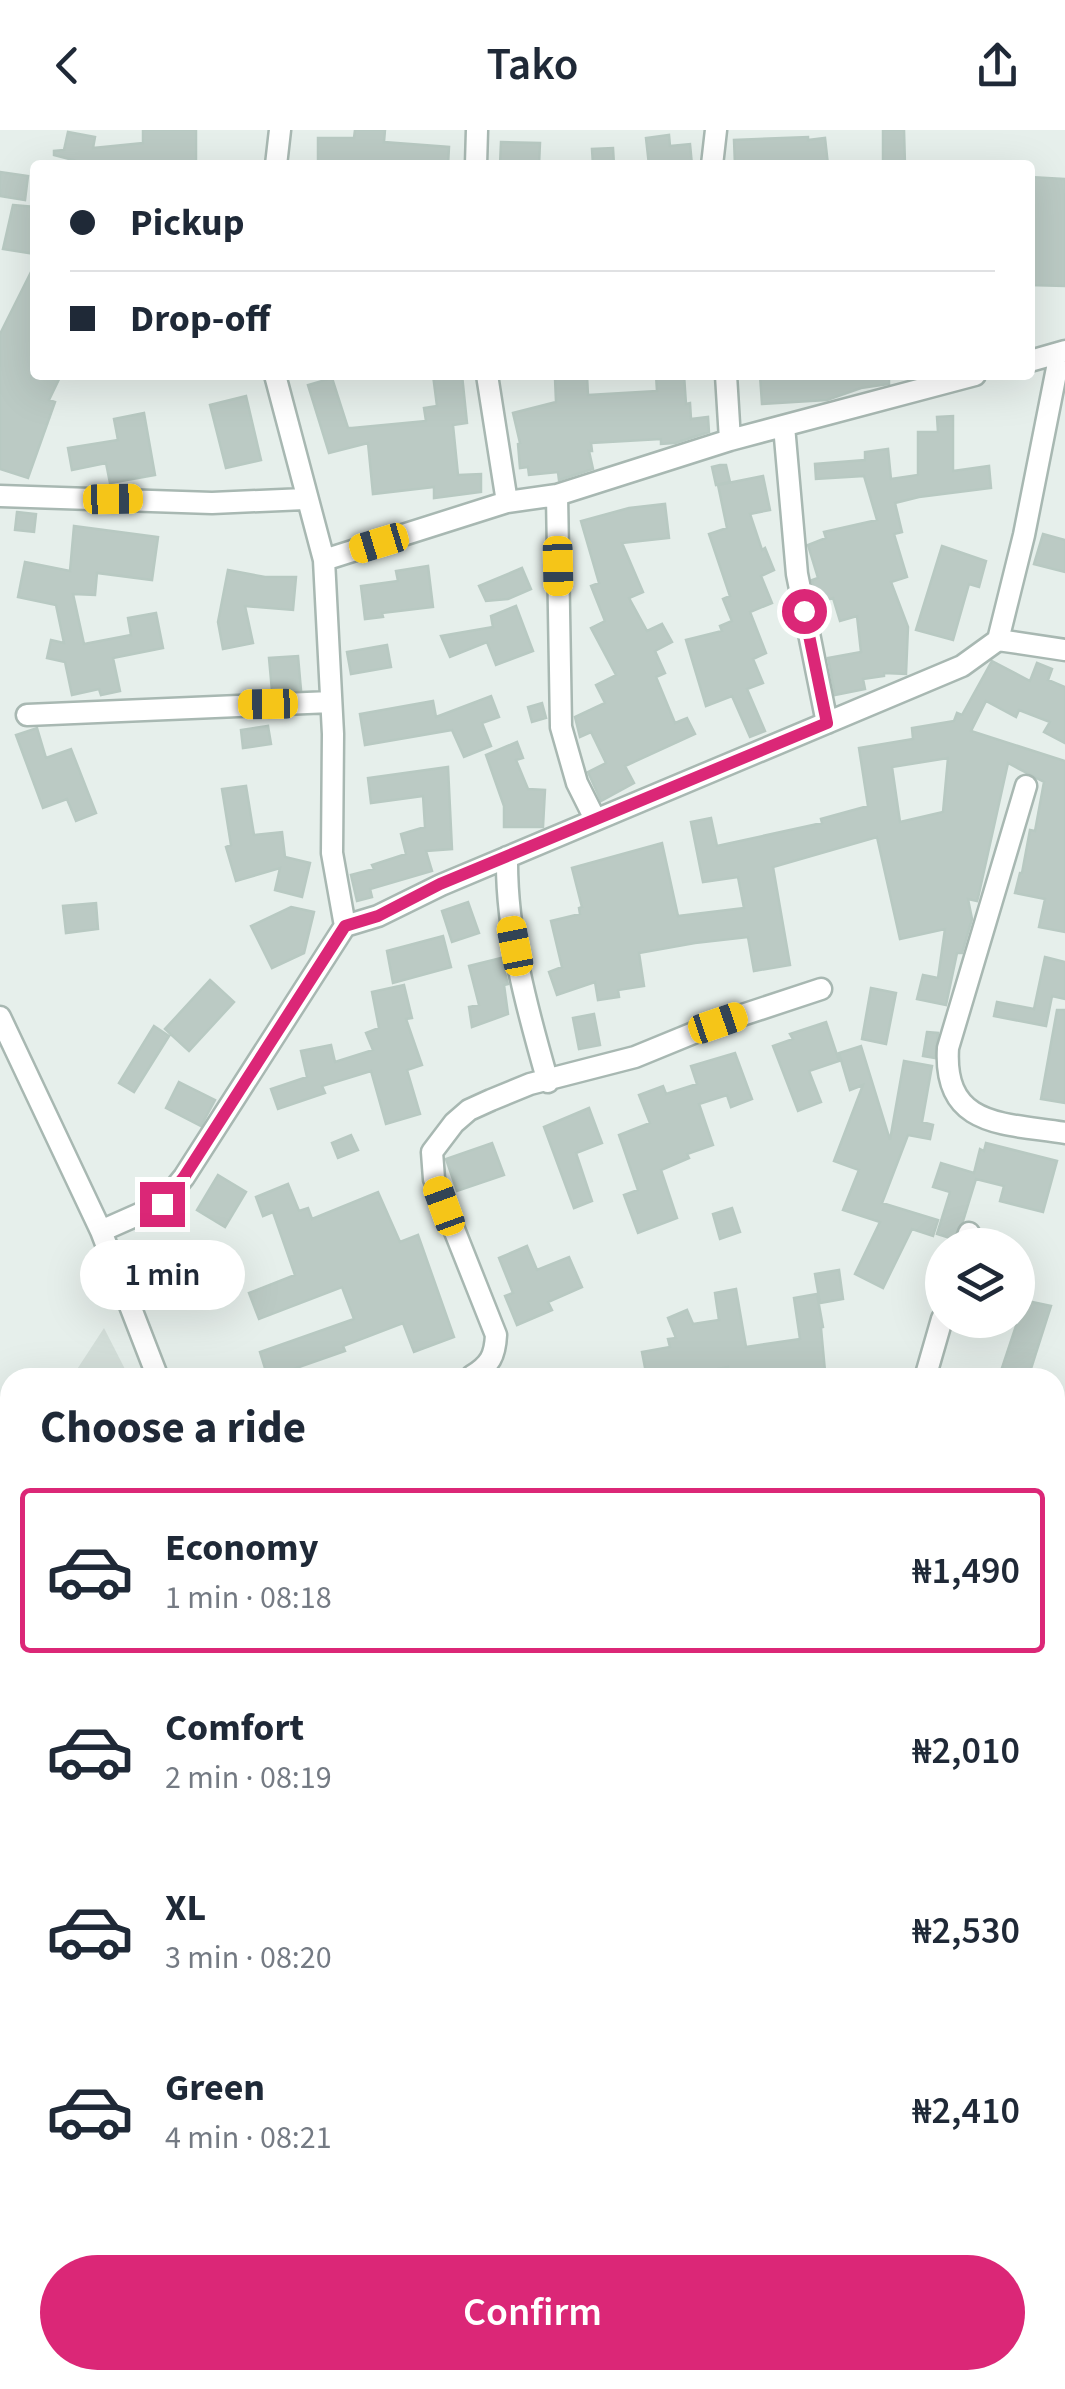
<!DOCTYPE html>
<html lang="en">
<head>
<meta charset="utf-8">
<style>
	body { margin:0; font-family:"Source Sans 3",sans-serif; background:#f6f6f7; color:#1f2937; height:100vh; display:flex; flex-direction:column; font-size:38px; white-space:nowrap }
	* { box-sizing:border-box; margin:0 }
	p { font-size:32px; color:#747a83 }
	.icon { flex:none; width:55px; height:55px; fill:none; stroke:currentColor; stroke-width:2; stroke-linecap:round; stroke-linejoin:round }
	.map { position:relative; flex:1; overflow:hidden }
	.side { position:absolute; left:0px; top:1238px; width:1065px; height:1022px; display:flex; flex-direction:column; background:#fff; border-radius:30px 30px 0 0; box-shadow:0 10px 40px #0002 }
	.side>* { flex:none }
	.guide { position:absolute; left:30px; top:30px; width:1005px; height:220px; border-radius:10px; box-shadow:0 10px 40px #0002; display:grid; align-content:center; height:220px; padding:0 40px; background:#fff }
	.buttons { position:absolute; left:925px; top:1098px; display:grid; gap:20px }
	.buttons a { display:grid; place-items:center; width:110px; height:110px; border-radius:50%; background:#fff; box-shadow:0 10px 40px #0002; font-size:50px }
	.end { position:absolute; width:45px; height:45px; margin:-22px; border:12px solid #db2777; background:#fff; box-shadow:0 0 0 5px #fff }
	.from { border-radius:50% }
	.bubble { position:absolute; height:70px; border-radius:35px; background:#fff; box-shadow:0 10px 40px #0002; font-size:32px; font-weight:600; line-height:70px; text-align:center }
	.car { position:absolute; width:30px; height:60px; margin:-30px -15px; border-radius:12px; box-shadow:0 0 8px 2px #0007; background:linear-gradient(#f5c518 24%,#345 0 40%,#f5c518 0 76%,#345 0 86%,#f5c518 0) }
	.guide b { display:flex; align-items:center; gap:35px; height:95px; font-size:38px }
	.guide b+b { border-top:2px solid #e0e1e3 }
	.guide i { width:25px; height:25px; background:#1f2937 }
	ul { padding:0; list-style:none }
	li { display:flex; align-items:center; gap:30px; height:165px; margin:0 20px 15px; padding:0 20px; border:5px solid transparent; border-radius:10px }
	li div { flex:1 }
	li b { display:block; font-size:38px }
	li em { font-style:normal; font-weight:600 }
	li.active { border-color:#db2777 }
	li>.icon { width:90px; height:90px; stroke-width:1.5 }
	h2 { padding:0 40px; font-size:45px; line-height:120px }
	.primary-button { display:flex; gap:20px; margin-top:auto; padding:20px 40px }
	.primary-button a { flex:1; height:115px; border-radius:60px; background:#db2777; color:#fff; font-size:40px; font-weight:600; line-height:115px; text-align:center }
	header { display:flex; justify-content:space-between; align-items:center; height:130px; padding:0 40px; background:#fff; font-size:45px; font-weight:600 }
	.map>svg:first-child { display:block }
	.built { fill:#d4dfda }
	.building { fill:#bbcac4; stroke:#b8c9c2; stroke-width:2.5; fill-rule:evenodd }
	.lines { fill:none; stroke-linecap:round; stroke-linejoin:round }
	.minor-casing { stroke:#a8b8b2; stroke-width:25 }
	.minor { stroke:#fff; stroke-width:20 }
	.route { stroke:#db2777; stroke-width:12 }
</style>
</head>
<body>
<header><svg class="icon" aria-label="back" viewBox="0 0 24 24"><path d="M15 5l-7 7 7 7"/></svg>Tako<svg class="icon" aria-label="share" viewBox="0 0 24 24"><path d="M12 15V3M7 8l5-5 5 5M5 13v7h14v-7"/></svg></header>
<div class="map">
<svg width="1065" height="2259" viewBox="0 0 1065 2259">
	<rect width="100%" height="100%" fill="#e6efeb"/>
	<!-- built -->
	<path class="built" d="M104,1198L129,1247H72Z
		M10,1340V2250H448L450,2259H0V1349Z
		M1055,1585H1065V2259H635L631,2250H1055Z"/>
	<!-- building -->
	<path class="building" d="M143,0H196V35H92L54,25V21L64,20L68,2L95,7L93,18L143,13Z
		M355,0H385L384,12L449,17L448,35H318V8H354Z
		M883,0H904L905,35H883Z
		M669,5L670,16L690,14L692,35H649L646,8Z
		M808,7V10L825,8L828,35H735L734,10Z
		M501,12L540,13L539,35H500Z
		M613,18L614,35H593L592,19Z
		M0,42L28,46L25,70L0,66Z
		M1030,47L1065,49V156L1030,155Z
		M13,75L35,77V124L3,119Z
		M35,134V245H61L49,270L55,272L28,348L0,339V204Z
		M433,245H462L467,293L453,295L458,345L481,344V362L434,368V357L373,364L368,313L329,323L308,255L332,248L348,298H352L426,291L424,278L437,276Z
		M656,245H684L686,274L690,273L691,289L708,287L709,302L675,313L661,314V309L591,313L592,321H589L593,339L559,350L558,342L529,345L528,337L520,338L518,314L520,313L513,283L556,272L555,248L587,246L588,265L657,261Z
		M760,245H889V254L861,258L827,270L762,274Z
		M246,266L261,330L226,338L210,275Z
		M144,283L155,345L110,353L106,333L72,340L68,318L118,310L114,289Z
		M953,286V341L989,336L991,358L919,367L895,373L902,402L894,404L907,447L891,452L908,497L906,544L884,543V546L863,549L865,559L835,565L828,528L861,522L857,486L840,491L833,468L817,473L812,450L818,448L808,415L826,408L824,402L877,390L864,346L816,349L815,334L865,330V322L888,319L891,349L918,345V302H938L937,287Z
		M720,335H726L730,352L716,355L712,337Z
		M763,346L770,380L750,384L762,420L765,418L774,440L761,446L772,473L750,482L766,523L753,529L763,553L747,559L765,601L750,607L732,566L706,576L686,510L722,501L720,496L732,491L723,469L730,466L709,404L727,398L718,355Z
		M665,374L669,408L622,413L643,462L629,468L647,501L662,494L672,512L655,521L665,543L656,547L675,593L687,588L695,604L625,636L634,653L601,671L588,642L606,633L591,602L580,607L575,587L605,573L596,555L616,545L591,498L605,491L591,456L599,453L581,391L629,378Z
		M17,382L36,384L34,402L15,400Z
		M74,396L158,407L152,450L97,443L95,465L73,464L84,514L131,505L128,488L156,483L163,518L113,528L120,561L101,565L99,559L72,565L65,532L47,528L51,510L64,513L56,475L18,467L25,432L70,441Z
		M1043,404L1065,410V442L1034,434Z
		M942,416L986,431L979,457L969,454L953,510L916,500Z
		M428,436L433,477L382,483L383,487L365,489L361,456L398,451L396,441Z
		M522,438L531,459L508,469L486,471L479,456Z
		M228,440L265,447H296L293,480L245,476L253,513L223,519L218,492Z
		M516,476L533,521L496,535L487,512L450,527L441,506L493,497L491,486Z
		M387,515L391,537L351,544L347,522Z
		M298,526L301,560L272,561L269,528Z
		M992,531L1030,551L1037,533L1052,539L1048,550L1065,557V613L1044,602L1050,592L1019,580L1016,587L986,571L971,601L1065,631V802L1039,797L1045,769L1015,763L1020,743H1022L1030,700L1035,701L1044,652L1008,633L978,768L977,771L968,769L972,789L962,823H957L946,875L917,869L923,845L938,848L945,799L900,809L877,707L773,737L790,835L754,841L748,807L695,813L639,823L644,856L618,860L619,867L598,870L595,852L557,865L549,842L562,837L551,791L580,784L579,778L582,777L572,738L662,713L678,786L744,778L738,747L703,752L691,692L711,688L717,716L822,693L821,689L868,676L859,618L913,609L912,598L954,591L957,583L962,585ZM948,628L943,682L900,692L892,637Z
		M491,566L499,587L482,593L491,616L464,627L452,600L365,615L360,584L433,571L436,587Z
		M542,573L546,588L532,592L528,577Z
		M268,596L271,614L243,618L241,600Z
		M37,598L46,628L71,619L96,683L76,691L67,669L43,678L16,605Z
		M517,612L523,628L516,630L528,659L545,660L543,697H504V676L486,625Z
		M448,637L452,719L426,721L432,741L370,759L372,767L357,771L351,745L374,739L372,735L406,724L401,704L425,697L423,666L371,673L368,648Z
		M246,656L254,705L282,702L285,727L310,733L302,767L275,760L280,738L236,751L226,717L231,715L222,659Z
		M468,772L479,803L452,812L442,781Z
		M96,773L98,799L66,803L63,776Z
		M291,777L314,782L304,823L272,838L251,796Z
		M443,806L451,837L393,853L387,821Z
		M1045,827L1065,832V869L1052,866L1046,896L994,886L997,872L1034,879Z
		M501,828L508,854L504,855L508,884L472,897L469,877L479,875L469,836Z
		M210,850L234,872L189,921L165,899Z
		M404,855L412,888L406,889L422,935L407,940L420,984L386,994L371,941L322,956L325,963L278,979L271,959L307,947L301,921L331,915L335,932L373,920L366,903L379,898L372,862Z
		M871,858L896,863L886,914L862,909Z
		M1057,880H1065V973L1041,969Z
		M594,884L600,915L579,919L573,888Z
		M826,892L839,931L809,941L821,972L798,981L773,916L793,909L790,904Z
		M154,896L169,906L134,962L119,953Z
		M927,902L938,903L935,928L923,926Z
		M861,916L890,1010L904,931L932,936L922,992L933,995L930,1009L908,1005L882,1073L938,1090L933,1106L912,1099L883,1158L855,1144L880,1092L843,1080L859,1040L834,1031L863,955L850,960L839,923Z
		M735,923L752,969L731,977L727,965L699,974L713,1015L687,1024L689,1028L661,1040L677,1088L638,1103L624,1065L638,1060L619,1005L650,993L639,965L663,956L666,964L697,954L691,936Z
		M179,952L215,970L201,996L166,978Z
		M589,978L602,1013L576,1023L592,1071L574,1078L544,997Z
		M351,1005L358,1020L338,1028L332,1013Z
		M492,1013L504,1045L457,1061L446,1029Z
		M986,1013L1057,1031L1043,1082L1000,1071L1004,1056L976,1049L963,1091L953,1109L937,1104L950,1062L933,1057L941,1033L974,1043L980,1019L984,1021Z
		M218,1045L246,1062L225,1097L197,1080Z
		M288,1054L299,1081L308,1078L312,1089L378,1062L400,1112L418,1105L454,1207L414,1222L403,1193L343,1216L345,1221L268,1248L260,1222L354,1189L342,1157L259,1189L249,1163L295,1145L273,1082L263,1086L256,1067Z
		M732,1078L740,1102L720,1109L713,1084Z
		M527,1116L537,1140L569,1127L582,1157L548,1172L552,1180L517,1195L505,1166L513,1163L499,1128Z
		M839,1140L843,1169L820,1173L815,1144Z
		M736,1159L746,1217L800,1209L794,1168L817,1164L823,1197L821,1198L825,1241L730,1248L728,1237L698,1243L699,1248H647L642,1222L670,1217L668,1209L676,1208L668,1188L687,1180L693,1194L719,1190L715,1163Z
		M1018,1169L1051,1176L1028,1248L1000,1244L1018,1190Z"/>
	<g class="lines">
		<defs>
			<path id="minor" d="M276,35L280,0
				M476,35L477,0
				M712,35L716,0
				M1030,231L1065,221
				M275,245L324,430L333,604L332,723L345,796
				M487,245L507,372
				M726,245L730,310
				M784,296L797,444L827,593
				M557,365L561,597L577,653L595,689
				M0,366L212,373L305,369
				M324,430L507,372L557,365L730,310L975,245
				M998,510L1065,520
				M27,585L331,572
				M1026,656L948,918C943,998 1004,993 1065,1003
				M507,727C506,803 527,879 548,952
				M0,887L101,1101L158,1248
				M101,1101L162,1074L184,1047L345,796L378,786L441,755L962,536L998,510L1024,405L1060,223
				M965,1115L969,1103
				M472,1246C490,1235 495,1226 496,1205L434,1049L432,1022L454,993L469,980L491,970L530,954L635,927L718,893L821,859
				M925,1248L942,1189
				M1055,1324H1065
				M0,1675L10,1683
				M549,2250L552,2259"/>
		</defs>
		<!-- minor casing -->
		<use href="#minor" class="minor-casing"/>
		<!-- minor -->
		<use href="#minor" class="minor"/>
	</g>
	<g class="lines">
		<!-- route -->
		<path class="route" d="M162,1074L184,1047L345,796L378,786L440,754L827,593L804,481"/>
	</g>
</svg>
<div class="buttons">
<a><svg class="icon" aria-label="layers" viewBox="0 0 24 24"><path d="M12 4l9 5-9 5-9-5zM3 14l9 5 9-5"/></svg></a>
</div>
<i class="end from" style="left:804px;top:481px"></i>
<i class="end" style="left:162px;top:1074px"></i>
<div class="bubble" style="left:80px;top:1110px;width:165px">1 min</div>
<i class="car" style="left:113px;top:369px;rotate:89deg"></i>
<i class="car" style="left:379px;top:413px;rotate:253deg"></i>
<i class="car" style="left:558px;top:436px;rotate:179deg"></i>
<i class="car" style="left:268px;top:574px;rotate:269deg"></i>
<i class="car" style="left:515px;top:816px;rotate:349deg"></i>
<i class="car" style="left:718px;top:893px;rotate:71deg"></i>
<i class="car" style="left:444px;top:1076px;rotate:340deg"></i>
<div class="guide">
<b><i class="from"></i>Pickup</b>
<b><i></i>Drop-off</b>
</div>
<section class="side">
<h2>Choose a ride</h2>
<ul>
<li class="active"><svg class="icon" aria-label="car" viewBox="0 0 24 24"><path d="M5 17H2v-5l4-1 3-4h7l3 4 3 1v5h-3M9 17h6M6 11h13"/><circle cx="7" cy="17" r="2"/><circle cx="17" cy="17" r="2"/></svg><div><b>Economy</b><p>1 min · 08:18</p></div><em>₦1,490</em></li>
<li><svg class="icon" aria-label="car" viewBox="0 0 24 24"><path d="M5 17H2v-5l4-1 3-4h7l3 4 3 1v5h-3M9 17h6M6 11h13"/><circle cx="7" cy="17" r="2"/><circle cx="17" cy="17" r="2"/></svg><div><b>Comfort</b><p>2 min · 08:19</p></div><em>₦2,010</em></li>
<li><svg class="icon" aria-label="car" viewBox="0 0 24 24"><path d="M5 17H2v-5l4-1 3-4h7l3 4 3 1v5h-3M9 17h6M6 11h13"/><circle cx="7" cy="17" r="2"/><circle cx="17" cy="17" r="2"/></svg><div><b>XL</b><p>3 min · 08:20</p></div><em>₦2,530</em></li>
<li><svg class="icon" aria-label="car" viewBox="0 0 24 24"><path d="M5 17H2v-5l4-1 3-4h7l3 4 3 1v5h-3M9 17h6M6 11h13"/><circle cx="7" cy="17" r="2"/><circle cx="17" cy="17" r="2"/></svg><div><b>Green</b><p>4 min · 08:21</p></div><em>₦2,410</em></li>
</ul>
<div class="primary-button"><a>Confirm</a></div>
</section>
</div>
</body>
</html>
